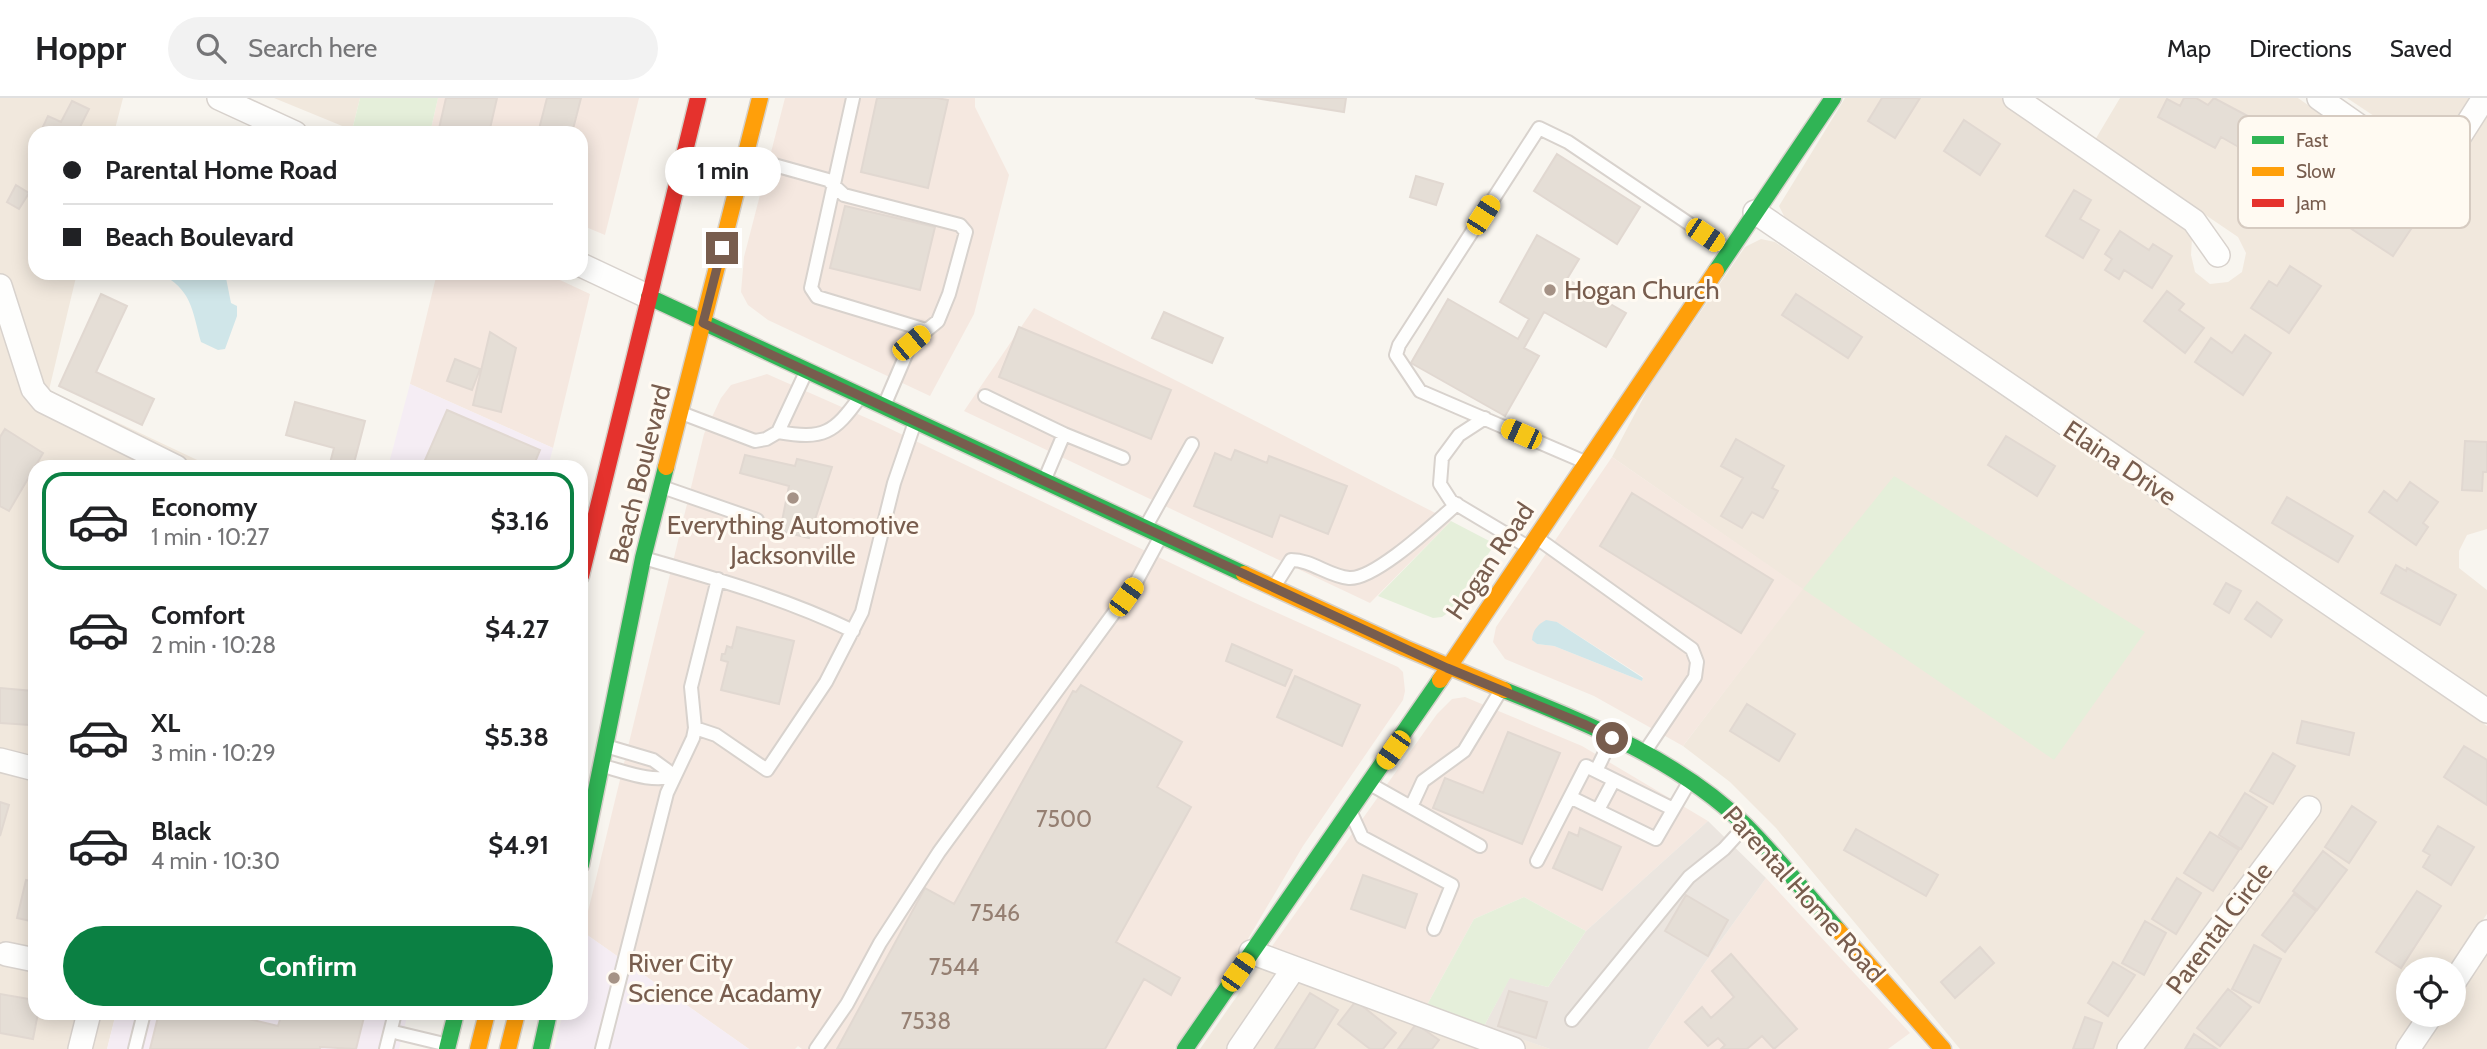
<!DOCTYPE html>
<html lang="en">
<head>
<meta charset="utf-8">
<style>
	body { margin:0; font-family:Cabin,sans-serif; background:#f2f2f2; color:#202124; height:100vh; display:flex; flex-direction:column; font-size:26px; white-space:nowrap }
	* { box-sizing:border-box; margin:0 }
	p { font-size:23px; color:#757577 }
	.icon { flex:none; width:38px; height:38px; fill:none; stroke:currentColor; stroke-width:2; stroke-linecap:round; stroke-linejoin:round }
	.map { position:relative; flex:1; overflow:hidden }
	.side { position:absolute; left:28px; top:362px; width:560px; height:560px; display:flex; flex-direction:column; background:#fff; border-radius:21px; box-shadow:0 4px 18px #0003 }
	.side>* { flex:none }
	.banner { position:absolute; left:28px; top:28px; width:560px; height:154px; border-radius:21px; box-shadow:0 4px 18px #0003; display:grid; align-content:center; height:154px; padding:0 35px; background:#fff }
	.tools { position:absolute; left:2396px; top:859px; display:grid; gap:14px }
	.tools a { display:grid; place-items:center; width:70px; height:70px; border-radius:50%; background:#fff; box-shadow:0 4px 18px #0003; font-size:35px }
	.end { position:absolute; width:32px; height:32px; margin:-16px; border:9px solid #785d4e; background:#fff; box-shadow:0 0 0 4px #fff }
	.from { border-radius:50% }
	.bubble { position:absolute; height:49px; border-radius:24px; background:#fff; box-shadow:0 4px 18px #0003; font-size:23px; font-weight:700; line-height:49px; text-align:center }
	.car { position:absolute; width:21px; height:42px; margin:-21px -10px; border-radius:9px; box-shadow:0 0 5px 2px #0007; background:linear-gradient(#f5c518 24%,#345 0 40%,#f5c518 0 76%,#345 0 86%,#f5c518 0) }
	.banner b { display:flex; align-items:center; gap:24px; height:66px; font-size:26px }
	.banner b+b { border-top:2px solid #e0e0e0 }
	.banner i { width:18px; height:18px; background:#202124 }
	ul { padding:12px 0 0; list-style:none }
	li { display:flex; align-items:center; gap:21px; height:98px; margin:0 14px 10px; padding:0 21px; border:4px solid transparent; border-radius:21px }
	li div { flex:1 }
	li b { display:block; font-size:26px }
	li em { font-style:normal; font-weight:700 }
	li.current { border-color:#0b8043 }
	li>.icon { width:63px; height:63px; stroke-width:1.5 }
	.button { display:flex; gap:14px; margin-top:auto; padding:14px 35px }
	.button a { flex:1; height:80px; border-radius:42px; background:#0b8043; color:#fff; font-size:28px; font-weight:700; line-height:80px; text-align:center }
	header { display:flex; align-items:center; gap:42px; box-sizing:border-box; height:98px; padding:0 35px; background:#fff; border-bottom:2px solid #e0e0e0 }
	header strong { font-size:33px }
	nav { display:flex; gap:38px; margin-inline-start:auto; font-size:24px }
	.search { width:490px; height:63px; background:#f2f2f2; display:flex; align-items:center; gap:18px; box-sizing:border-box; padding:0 24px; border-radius:38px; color:#757577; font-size:26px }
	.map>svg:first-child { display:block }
	.residential { fill:#f1e8dd }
	.commercial { fill:#f5e8e0; fill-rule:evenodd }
	.industrial { fill:#ebe5df }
	.education { fill:#f5edf4 }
	.green { fill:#e5efda }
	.water { fill:#d0e6e9 }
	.building { fill:#e5ded6; stroke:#e1d8d1; stroke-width:2 }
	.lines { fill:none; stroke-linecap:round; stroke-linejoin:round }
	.lane-casing { stroke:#d8d2cd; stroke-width:16 }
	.street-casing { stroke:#d8d2cd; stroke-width:26 }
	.fast-casing { stroke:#d6d1ca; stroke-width:19 }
	.slow-casing { stroke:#d6d1ca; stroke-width:19 }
	.jam-casing { stroke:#d6d1ca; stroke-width:19 }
	.lane { stroke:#fefefd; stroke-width:12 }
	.street { stroke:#fefefd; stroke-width:23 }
	.fast { stroke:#30b455; stroke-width:16 }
	.slow { stroke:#ff9f0a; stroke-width:16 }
	.jam { stroke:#e5322d; stroke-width:16 }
	.route { stroke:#785d4e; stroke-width:9 }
	.poi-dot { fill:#a59286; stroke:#fffaf2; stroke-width:2.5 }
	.labels { text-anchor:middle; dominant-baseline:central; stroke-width:6; stroke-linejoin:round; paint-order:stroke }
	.number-label { font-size:23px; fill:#957f72 }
	.poi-label { font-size:26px; fill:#785d4e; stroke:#fffaf2; text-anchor:start }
	.street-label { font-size:26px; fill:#785d4e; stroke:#fffaf2 }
	.key { fill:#fffaf2; stroke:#d6cbc1; stroke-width:2 }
	.key-label { font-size:19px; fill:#785d4e }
</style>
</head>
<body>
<header>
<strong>Hoppr</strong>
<div class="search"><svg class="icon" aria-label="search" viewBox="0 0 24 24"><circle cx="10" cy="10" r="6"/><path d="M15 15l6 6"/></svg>Search here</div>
<nav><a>Map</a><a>Directions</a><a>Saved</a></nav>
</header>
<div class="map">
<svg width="2487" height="951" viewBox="0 0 2487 951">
	<rect width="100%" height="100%" fill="#f8f5ef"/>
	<!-- residential -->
	<path class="residential" d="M0,0H123L114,35H35V175H77L49,292L212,369H35V915H116L107,951H0Z
		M274,0H360L352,32Z
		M1845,0H2002L2184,124L2192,140L2191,157L2195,174L2210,186L2228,184L2242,174L2246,155L2238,139L2095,42L2120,0H2298L2432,94L2487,12V431L2467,437L2459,453V470L2487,492V600L1786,122L1779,108Z
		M2347,0H2472L2434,58Z
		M1761,141L1775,144L2487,628V816L2449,871L2408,872V917H2418L2395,951H1960L1776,730L1730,684L1683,648L1802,491L1612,359L1649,289L1745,149Z
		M2487,848V951H2417L2440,917H2454V897Z
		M1270,851L1550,951H1200Z"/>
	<!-- commercial -->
	<path class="commercial" d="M438,0H639L605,137L581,127V35H430Z
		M785,0H975V9L1009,77L974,216L930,298L768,222L748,207L741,194L744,159Z
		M437,175H545L590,196L553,350L410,286Z
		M1034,210L1451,423L1370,505L964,313Z
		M767,276L878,325L1242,499L1398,569L1403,574L1405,593L1403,602L1303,748L1242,851L1174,951H802L798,948L795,951H749L583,834L704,336L721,300L731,287Z
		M1612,359L1803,491L1683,648L1594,598L1505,561L1493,544L1496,529ZM1557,524L1643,579L1642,583L1554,548L1537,546L1532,541Z
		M1465,599L1582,648L1708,723L1586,833L1524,799L1474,821L1427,907L1270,851L1437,616L1452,601Z
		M1766,780L1910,935L1888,951H1648L1704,866Z"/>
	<!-- industrial -->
	<path class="industrial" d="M1708,723L1766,780L1704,866L1648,951H1550L1484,928L1510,879L1548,889L1586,833Z"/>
	<!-- education -->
	<path class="education" d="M410,286L553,350L548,369H388Z
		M583,834L749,951H554L563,915H581V844Z
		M116,915H408L399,951H107Z"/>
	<!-- green -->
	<path class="green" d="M360,0H438L430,35H359L352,32Z
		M1894,378L2145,534L2054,662L1803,491Z
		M1451,423L1495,446L1449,514L1442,519L1433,520L1378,498Z
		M1524,799L1586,833L1548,889L1510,880L1484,928L1427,907L1474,821Z"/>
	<!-- water -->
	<path class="water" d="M159,175H225L231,205L237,208V218L225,251L218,252L201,244C192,212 192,191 159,175Z
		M1546,522L1557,524L1643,580L1642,583L1554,548L1537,546L1532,542C1533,532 1537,527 1546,522Z"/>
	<!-- building -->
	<path class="building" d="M446,0H497L489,35H438Z
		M547,0H581L572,35H538Z
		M877,0H937L948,2L928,90L861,74Z
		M1255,0H1346L1344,14Z
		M1882,0H1920L1895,40L1868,23Z
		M2184,0H2196L2208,7L2214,0L2259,24L2244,52L2221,39L2215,50L2158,19L2167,1L2180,8Z
		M72,3L89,11L77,35H40L48,18L61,24Z
		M1964,22L2000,46L1980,77L1944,53Z
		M1557,56L1640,109L1617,146L1534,93Z
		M1416,78L1443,86L1436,107L1410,99Z
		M16,87L29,95L19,111L7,104Z
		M2368,89L2388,102L2384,109L2413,128L2393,158L2344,126Z
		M2074,92L2091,102L2080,121L2099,132L2083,160L2046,138Z
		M845,108L935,129L920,192L830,170Z
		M2120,133L2149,152L2153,146L2172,158L2152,190L2124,172L2119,181L2105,172L2112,161L2105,156Z
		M1537,137L1579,161L1567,181L1626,215L1606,249L1544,214L1524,250L1539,258L1505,318L1411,265L1448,201L1518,241L1529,221L1500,204Z
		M2290,168L2321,188L2289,235L2251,210L2269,183L2277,188Z
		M2167,193L2184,206L2179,212L2204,230L2185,255L2144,223Z
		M101,196L127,208L96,274L154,301L142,327L59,288Z
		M1796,196L1862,239L1848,260L1782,217Z
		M1164,214L1223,240L1212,265L1152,240Z
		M1019,229L1171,292L1151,341L999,279Z
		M490,234L516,250L501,314L473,307Z
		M2245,237L2271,255L2243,297L2195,264L2211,240L2232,255Z
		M455,261L480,271L472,292L447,283Z
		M295,304L365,323L353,369H329L334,350L286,337Z
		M447,312L540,352L533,369H422Z
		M5,331L43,355L9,413L0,408V339Z
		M2006,338L2055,368L2037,398L1988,367Z
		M1736,341L1784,368L1772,390L1778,393L1763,420L1752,414L1742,430L1721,418L1743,380L1721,368Z
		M2465,343L2487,344V374H2483L2482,393L2462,392Z
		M1235,352L1267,365L1269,358L1347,388L1328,436L1280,417L1272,439L1194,408L1215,355L1231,362Z
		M745,357L795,368L797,361L832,369L809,440L780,433L789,388L740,375Z
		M2410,384L2438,404L2423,425L2428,429L2416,447L2369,414L2384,393L2397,403Z
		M1632,395L1773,482L1741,535L1600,448Z
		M2287,399L2353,438L2338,464L2272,425Z
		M2396,467L2406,473L2407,470L2456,497L2440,527L2381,495Z
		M2226,485L2241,493L2229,515L2214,506Z
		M2257,504L2282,522L2271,539L2245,521Z
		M737,529L794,543L779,606L721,592L728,564L721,562L722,556H725L727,548L732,550Z
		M1232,546L1292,572L1285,588L1226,563Z
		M1295,578L1360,607L1342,648L1277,619Z
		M1081,587L1182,644L1157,689L1191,709L1116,844L1180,880L1171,897L1144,881L1105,951H837L925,790L954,806L1073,593L1076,594Z
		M0,590L33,593L30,627L0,625Z
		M1747,606L1795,636L1779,663L1730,633Z
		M2302,623L2354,635L2349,657L2297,645Z
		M1508,634L1560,655L1522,746L1433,710L1445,680L1483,695Z
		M2464,648L2487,662V707L2444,679Z
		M2273,655L2295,668L2273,706L2250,693Z
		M2245,695L2267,709L2241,751L2219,737Z
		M0,704L9,707L0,738Z
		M2352,708L2376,724L2349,765L2325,749Z
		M2438,728L2474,749L2451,787L2423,769L2430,757L2423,753Z
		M1580,730L1621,749L1602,792L1553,770L1569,734L1578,738Z
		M1856,731L1938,777L1926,798L1844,752Z
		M2210,734L2239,752L2213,793L2184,775Z
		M2323,753L2347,772L2317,812L2293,793Z
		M1363,777L1417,796L1405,830L1351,811Z
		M2177,780L2201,795L2176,836L2152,821Z
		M26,782L35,784V824L17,820Z
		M2417,793L2441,808L2401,870L2376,854Z
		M2294,796L2316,813L2285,854L2262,837Z
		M1686,797L1728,822L1708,858L1665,833Z
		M2145,823L2166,835L2144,877L2122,865Z
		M2254,847L2281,861L2259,905L2232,891Z
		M1980,849L1994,865L1955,900L1941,884Z
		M1731,856L1797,931L1774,951L1762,938L1747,951H1721L1725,947L1718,940L1708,948L1685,924L1702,909L1711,920L1734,899L1712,873Z
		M2113,864L2135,877L2108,918L2088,905Z
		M2228,891L2251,909L2220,948L2197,930Z
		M1509,893L1547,904L1536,940L1498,928Z
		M1310,895L1338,912L1314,951H1275Z
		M0,896L35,902V915H38L33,941L0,935Z
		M1356,903L1396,935L1383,951H1370L1338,926Z
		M159,915H224L278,928L282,915H365L356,951L320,949V951H150Z
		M2085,919L2102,925L2093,951H2073Z
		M1416,926L1439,942L1432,951H1398Z
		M2194,936L2217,951H2185Z"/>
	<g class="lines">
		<defs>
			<path id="lane" d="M853,0L811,190L817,199L926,232
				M749,60L828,82L844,97L960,127L966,134L949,196L938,223L911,245L884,308
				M985,298L1064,336L1044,383
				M684,316L755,343L766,341L778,334L806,274
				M1485,320L1459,337L1442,360L1440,386L1451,403L1528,449
				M778,334C824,342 834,335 860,299
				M1064,336L1123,360
				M1585,364L1420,293L1396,257L1399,247L1539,30L1568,44L1728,152
				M665,390L757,422
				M1145,430L1192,346
				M1537,440L1692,551L1697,564L1695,579L1644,655
				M647,461C717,481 787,501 853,533
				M1274,489L1291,462C1312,462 1328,478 1349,480C1375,482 1436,424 1457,406
				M695,630L716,637L767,672L826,584L862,514L894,385L915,324
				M609,649L653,662L675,678
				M603,668C626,674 651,685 675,678
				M1596,673L1612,640
				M1370,686L1480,748
				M1570,699L1656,741L1688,686
				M1411,709L1423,683L1464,653L1501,592
				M1598,712L1614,682
				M1352,717L1362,739L1452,787L1434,831
				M1537,763L1586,668L1673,711
				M1572,922L1689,779L1724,751L1745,728
				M398,935L444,946
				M135,951L144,915
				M386,951L395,915
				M602,951L667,695L693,640L695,630L691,589L718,481
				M816,951L847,906L880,845L939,754L1135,486L1161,438"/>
			<path id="street" d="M219,0L295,35
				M2015,0L2194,123L2218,157
				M2319,0L2433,80L2484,0
				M1755,114L2487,613
				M581,167L649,199
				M0,188L33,291L43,303L176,369
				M0,662L35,671
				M1251,854L1513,951
				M6,856L35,862
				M2454,884L2487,834
				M80,951L89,915
				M1239,951L1294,870
				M2129,951L2309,710
				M2408,951L2431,917"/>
			<path id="fast" d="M1716,173L1833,0
				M649,199L1244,476
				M1504,592C1588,626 1679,662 1745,727C1778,760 1807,797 1838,832
				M581,767L643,460L666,369
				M447,951L456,915
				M541,951L549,915
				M1185,951L1440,582"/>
			<path id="slow" d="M666,369L760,0
				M1244,476L1405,550L1504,592
				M1440,582L1716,173
				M1838,832L1943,951
				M478,951L487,915
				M508,951L517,915"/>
			<path id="jam" d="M581,478L698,0"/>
		</defs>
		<!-- lane casing -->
		<use href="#lane" class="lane-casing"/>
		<!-- street casing -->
		<use href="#street" class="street-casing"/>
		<!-- fast casing -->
		<use href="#fast" class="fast-casing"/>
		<!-- slow casing -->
		<use href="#slow" class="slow-casing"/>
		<!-- jam casing -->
		<use href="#jam" class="jam-casing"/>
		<!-- lane -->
		<use href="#lane" class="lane"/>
		<!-- street -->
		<use href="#street" class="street"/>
		<!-- fast -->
		<use href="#fast" class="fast"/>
		<!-- slow -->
		<use href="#slow" class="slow"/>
		<!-- jam -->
		<use href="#jam" class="jam"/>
	</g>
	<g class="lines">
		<!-- route -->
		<path class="route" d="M722,150L703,225L1447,570L1586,627L1612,640"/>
	</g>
	<!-- markers -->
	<g class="poi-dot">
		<circle cx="1550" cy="192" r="7"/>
		<circle cx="793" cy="400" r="7"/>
		<circle cx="614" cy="880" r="7"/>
	</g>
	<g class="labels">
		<!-- number labels -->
		<g class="number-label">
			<text x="1064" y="721">7500</text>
			<text x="995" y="815">7546</text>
			<text x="954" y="869">7544</text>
			<text x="926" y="923">7538</text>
		</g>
		<!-- poi labels -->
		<g class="poi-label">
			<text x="1564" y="192">Hogan Church</text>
			<text x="793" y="427" text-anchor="middle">Everything Automotive<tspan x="793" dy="30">Jacksonville</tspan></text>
			<text x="628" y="865">River City<tspan x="628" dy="30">Science Acadamy</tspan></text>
		</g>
		<!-- street labels -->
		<g class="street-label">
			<text transform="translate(2120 365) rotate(34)">Elaina Drive</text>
			<text transform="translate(640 376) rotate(-76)">Beach Boulevard</text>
			<text transform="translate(1490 463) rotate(-56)">Hogan Road</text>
			<text transform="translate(1804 796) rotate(48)">Parental Home Road</text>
			<text transform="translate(2219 830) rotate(-53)">Parental Circle</text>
		</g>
	</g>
	<!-- legend -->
	<rect x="2238" y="18" width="232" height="112" rx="10" class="key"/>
	<rect x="2252" y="38" width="32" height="8" fill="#30b455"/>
	<rect x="2252" y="69" width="32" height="9" fill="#ff9f0a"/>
	<rect x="2252" y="101" width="32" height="8" fill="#e5322d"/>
	<g class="key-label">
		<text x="2296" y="49">Fast</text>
		<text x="2296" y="80">Slow</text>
		<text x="2296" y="112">Jam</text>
	</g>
</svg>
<div class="tools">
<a><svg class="icon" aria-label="locate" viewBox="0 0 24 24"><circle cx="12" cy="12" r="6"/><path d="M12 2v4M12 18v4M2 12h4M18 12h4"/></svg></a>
</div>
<i class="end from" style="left:1612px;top:640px"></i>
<i class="end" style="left:722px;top:150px"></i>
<div class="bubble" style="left:665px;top:49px;width:116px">1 min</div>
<i class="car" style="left:1483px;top:117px;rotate:33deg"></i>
<i class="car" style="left:1705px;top:137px;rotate:124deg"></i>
<i class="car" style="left:911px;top:245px;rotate:50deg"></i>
<i class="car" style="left:1521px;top:336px;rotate:294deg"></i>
<i class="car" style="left:1126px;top:499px;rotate:36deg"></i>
<i class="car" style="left:1393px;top:652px;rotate:215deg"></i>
<i class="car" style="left:1238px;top:874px;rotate:35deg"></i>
<div class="banner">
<b><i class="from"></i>Parental Home Road</b>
<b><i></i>Beach Boulevard</b>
</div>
<section class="side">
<ul>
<li class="current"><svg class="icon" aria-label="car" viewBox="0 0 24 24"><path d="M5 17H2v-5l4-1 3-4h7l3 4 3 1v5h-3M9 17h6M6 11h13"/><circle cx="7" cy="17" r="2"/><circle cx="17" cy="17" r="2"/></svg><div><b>Economy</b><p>1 min · 10:27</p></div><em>$3.16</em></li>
<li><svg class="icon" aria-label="car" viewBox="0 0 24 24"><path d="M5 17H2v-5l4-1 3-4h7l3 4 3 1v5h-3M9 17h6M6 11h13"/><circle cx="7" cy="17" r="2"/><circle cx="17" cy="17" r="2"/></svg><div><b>Comfort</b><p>2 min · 10:28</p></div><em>$4.27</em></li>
<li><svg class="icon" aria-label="car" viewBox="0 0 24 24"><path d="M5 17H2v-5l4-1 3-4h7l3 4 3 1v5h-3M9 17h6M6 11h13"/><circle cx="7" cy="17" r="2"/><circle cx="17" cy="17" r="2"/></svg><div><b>XL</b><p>3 min · 10:29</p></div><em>$5.38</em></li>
<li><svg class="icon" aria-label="car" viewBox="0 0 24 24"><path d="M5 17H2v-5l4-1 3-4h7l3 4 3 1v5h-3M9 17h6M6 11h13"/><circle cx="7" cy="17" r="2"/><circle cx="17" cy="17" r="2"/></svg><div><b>Black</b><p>4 min · 10:30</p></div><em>$4.91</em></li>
</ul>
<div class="button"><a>Confirm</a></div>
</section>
</div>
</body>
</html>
